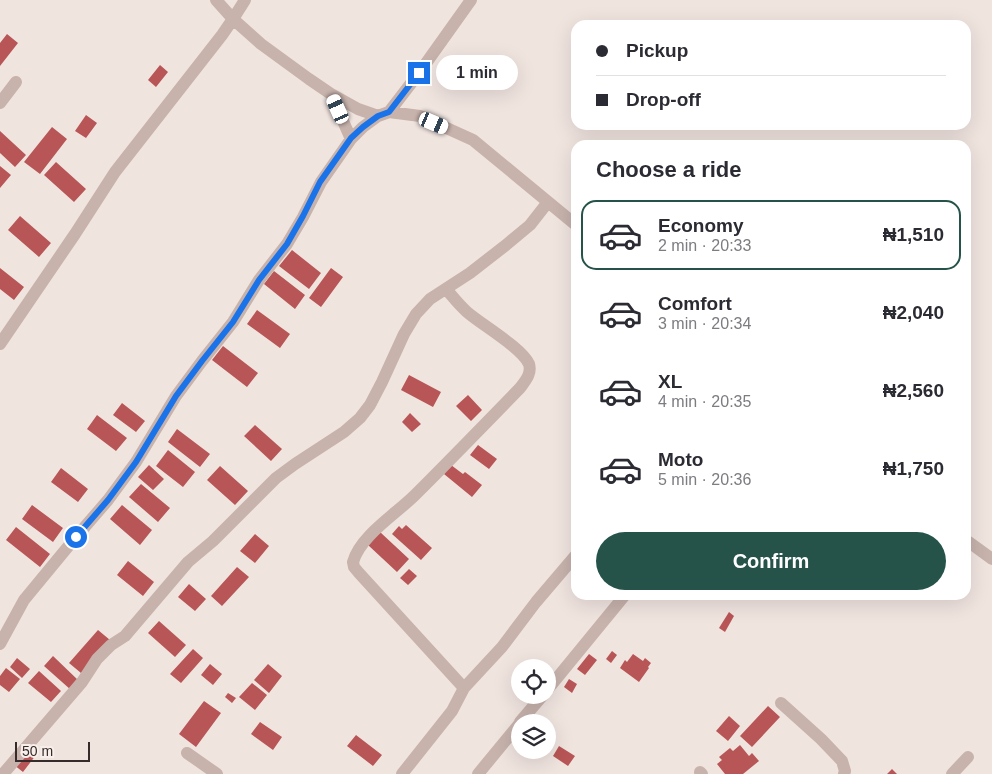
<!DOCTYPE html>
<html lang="en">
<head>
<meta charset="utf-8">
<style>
	body { margin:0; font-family:Helvetica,sans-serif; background:#f7f7f7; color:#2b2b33; height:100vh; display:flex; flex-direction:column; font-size:19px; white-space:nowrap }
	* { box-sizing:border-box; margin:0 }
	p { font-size:16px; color:#7c7c81 }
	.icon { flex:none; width:28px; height:28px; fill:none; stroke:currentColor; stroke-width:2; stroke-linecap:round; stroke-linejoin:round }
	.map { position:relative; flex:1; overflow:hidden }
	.panel { position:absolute; left:571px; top:140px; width:400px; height:460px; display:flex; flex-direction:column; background:#fff; border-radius:15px; box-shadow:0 5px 20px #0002 }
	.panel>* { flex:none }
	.banner { position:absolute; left:571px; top:20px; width:400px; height:110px; border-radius:15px; box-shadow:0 5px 20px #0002; display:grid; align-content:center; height:110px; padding:0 25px; background:#fff }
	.buttons { position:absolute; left:511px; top:659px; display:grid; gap:10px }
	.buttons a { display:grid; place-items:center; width:45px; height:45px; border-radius:50%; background:#fff; box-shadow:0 5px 20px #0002; font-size:25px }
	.scale { position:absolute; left:15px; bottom:12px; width:75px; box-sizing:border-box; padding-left:5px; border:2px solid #362b2a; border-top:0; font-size:14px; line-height:18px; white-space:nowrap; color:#362b2a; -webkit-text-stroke:4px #f8efeb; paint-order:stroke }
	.end { position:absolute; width:22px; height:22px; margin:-11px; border:6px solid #1a73e8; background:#fff; box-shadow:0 0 0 2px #fff }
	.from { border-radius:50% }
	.bubble { position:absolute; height:35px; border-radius:18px; background:#fff; box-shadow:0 5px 20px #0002; font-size:16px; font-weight:700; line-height:35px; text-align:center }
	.car { position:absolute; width:15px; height:30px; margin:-15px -8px; border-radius:6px; box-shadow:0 0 4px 1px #0007; background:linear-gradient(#fff 24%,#345 0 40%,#fff 0 76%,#345 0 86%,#fff 0) }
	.banner b { display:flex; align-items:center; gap:18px; height:48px; font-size:19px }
	.banner b+b { border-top:1px solid #e1e1e2 }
	.banner i { width:12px; height:12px; background:#2b2b33 }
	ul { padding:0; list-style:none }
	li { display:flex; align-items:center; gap:15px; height:70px; margin:0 10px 8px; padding:0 15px; border:2px solid transparent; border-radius:15px }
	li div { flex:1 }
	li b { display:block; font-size:19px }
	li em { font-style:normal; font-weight:700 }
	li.selected { border-color:#25534a }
	li>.icon { width:45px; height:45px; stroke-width:1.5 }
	h2 { padding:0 25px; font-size:22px; line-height:60px }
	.button { display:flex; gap:10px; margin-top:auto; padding:10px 25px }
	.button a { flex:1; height:58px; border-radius:30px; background:#25534a; color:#fff; font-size:20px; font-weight:700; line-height:58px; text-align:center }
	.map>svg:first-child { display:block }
	.building { fill:#b85556 }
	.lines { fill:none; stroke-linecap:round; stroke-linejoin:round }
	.minor { stroke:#c7b2ac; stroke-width:12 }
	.route { stroke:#1a73e8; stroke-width:6 }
</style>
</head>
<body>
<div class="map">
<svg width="992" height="774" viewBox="0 0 992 774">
	<rect width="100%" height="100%" fill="#f0e4df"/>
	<!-- building -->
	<path class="building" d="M7,34L18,43L0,66V43Z
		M160,65L168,72L156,87L148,80Z
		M86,115L97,123L86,138L75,131Z
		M52,127L67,139L40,174L24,162Z
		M0,131L26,155L15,167L0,153Z
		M56,162L86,189L74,202L44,175Z
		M0,166L11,175L0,188Z
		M20,216L51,243L39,257L8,230Z
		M292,250L321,273L309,289L279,266Z
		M0,268L24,287L14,300L0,289Z
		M331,268L343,277L321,307L309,298Z
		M274,271L305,295L295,309L264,284Z
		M257,310L290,334L280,348L247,324Z
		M223,346L258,373L247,387L212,360Z
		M409,375L441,392L433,407L401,390Z
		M468,395L482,410L471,421L456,406Z
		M122,403L145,421L136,432L113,415Z
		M410,413L421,424L412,432L402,422Z
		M97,415L127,438L116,451L87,429Z
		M255,425L282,449L271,461L244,436Z
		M177,429L210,454L200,467L168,442Z
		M478,445L497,459L489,469L470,455Z
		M168,450L195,472L183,487L156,466Z
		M149,465L164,479L153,490L138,477Z
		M451,465L463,474L465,472L482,485L472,497L444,474Z
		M220,466L248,491L235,505L207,480Z
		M61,468L88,489L78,502L51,482Z
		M141,484L170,508L158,522L129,497Z
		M32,505L63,528L53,542L22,519Z
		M122,505L152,530L140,545L110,519Z
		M406,525L432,548L421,560L392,534L399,526L402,529Z
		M16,527L50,554L40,567L6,540Z
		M380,532L409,559L397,572L368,545Z
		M255,534L269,546L255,563L240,551Z
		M128,561L154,582L143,596L117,575Z
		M237,567L249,577L222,606L211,596Z
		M409,569L417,576L408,585L400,578Z
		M189,584L206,599L195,611L178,597Z
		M729,612L734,616L725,632L719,628Z
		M159,621L186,645L175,657L148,633Z
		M98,630L110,640L81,673L69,663Z
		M193,649L203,658L181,683L170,674Z
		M612,651L617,655L611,663L606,659Z
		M589,654L597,660L585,675L577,669Z
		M633,654L643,661L645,658L651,663L648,667L649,668L639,682L620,668L625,660L627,662Z
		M53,656L79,681L71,690L44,666Z
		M17,658L30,669L22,678L10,667Z
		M210,664L222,674L213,685L201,675Z
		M268,664L282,676L269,693L254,680Z
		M6,668L20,679L9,692L0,685V676Z
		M39,671L61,691L51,702L28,683Z
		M569,679L577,684L572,693L564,687Z
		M252,683L267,695L255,710L239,697Z
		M228,693L236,698L232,703L225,697Z
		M204,701L221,713L196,747L179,734Z
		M768,706L780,717L752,747L740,736Z
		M729,716L740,726L728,741L716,731Z
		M260,722L282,737L273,750L251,734Z
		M356,735L382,755L373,766L347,746Z
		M740,745L749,756L752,753L759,761L743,774H725L717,764L722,760L719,757L730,748L733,751Z
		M559,746L575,756L568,766L553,756Z
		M27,748L36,755L23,772L14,765Z
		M892,769L897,774H887Z"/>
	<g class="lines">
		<!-- minor -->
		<path class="minor" d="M245,0L233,19L261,44L309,79L331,94L358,109L378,116L389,112L420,116L473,140L576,225
			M331,94L351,139
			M0,103L16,82
			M389,112L419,73L471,0
			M446,289C453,297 459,305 467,312C482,325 522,348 529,364C532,374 525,381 520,388C485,424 450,460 415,495C396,514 360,536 353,562L354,567L359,573L464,688
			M0,344L75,234L115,172L222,35L233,19L216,0
			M966,540L992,559
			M0,644L24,600L76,537L108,500L136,462L176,396L202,361L233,322L259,280L287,244L303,217L321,182L351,139L363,127L378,116
			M548,689L625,595
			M781,703L821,739L842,761L845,771L844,774
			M520,722L543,695
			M187,753L217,774
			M700,772L702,774
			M3,774L82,682L97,659L111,645L125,636L188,562L213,541L276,478L295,464L344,432L360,418L370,405L382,382L404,334L416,314L430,299L470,273L506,245L530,225L548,202
			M402,774L452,711L464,688L502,647L536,602L576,555
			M478,774L520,723
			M952,774L968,757"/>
	</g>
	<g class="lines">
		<!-- route -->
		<path class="route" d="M76,537L108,500L136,462L176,396L202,361L233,322L259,280L287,244L303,216L320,182L351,138L363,127L378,116L389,112L419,73"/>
	</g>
</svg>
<div class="buttons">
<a><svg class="icon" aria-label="locate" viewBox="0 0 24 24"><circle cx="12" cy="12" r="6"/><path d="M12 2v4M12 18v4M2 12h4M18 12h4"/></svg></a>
<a><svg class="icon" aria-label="layers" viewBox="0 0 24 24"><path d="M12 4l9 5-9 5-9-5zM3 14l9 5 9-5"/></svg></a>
</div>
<div class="scale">50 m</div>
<i class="end from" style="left:76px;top:537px"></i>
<i class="end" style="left:419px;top:73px"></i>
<div class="bubble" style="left:436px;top:55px;width:82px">1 min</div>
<i class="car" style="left:338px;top:109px;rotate:336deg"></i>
<i class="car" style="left:434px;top:123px;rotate:113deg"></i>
<div class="banner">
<b><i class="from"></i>Pickup</b>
<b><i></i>Drop-off</b>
</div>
<section class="panel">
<h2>Choose a ride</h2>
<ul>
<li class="selected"><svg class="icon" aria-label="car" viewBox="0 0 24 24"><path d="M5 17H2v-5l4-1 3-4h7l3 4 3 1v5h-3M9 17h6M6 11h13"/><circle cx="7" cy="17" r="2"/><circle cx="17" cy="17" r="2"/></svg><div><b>Economy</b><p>2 min · 20:33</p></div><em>₦1,510</em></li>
<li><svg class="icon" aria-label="car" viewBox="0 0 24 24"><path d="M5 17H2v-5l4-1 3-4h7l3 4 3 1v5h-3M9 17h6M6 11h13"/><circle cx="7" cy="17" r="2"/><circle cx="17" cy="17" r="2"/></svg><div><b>Comfort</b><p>3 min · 20:34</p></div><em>₦2,040</em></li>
<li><svg class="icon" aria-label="car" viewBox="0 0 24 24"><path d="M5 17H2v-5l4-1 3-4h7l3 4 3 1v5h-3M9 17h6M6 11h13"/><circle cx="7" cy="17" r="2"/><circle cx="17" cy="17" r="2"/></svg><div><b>XL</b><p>4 min · 20:35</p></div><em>₦2,560</em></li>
<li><svg class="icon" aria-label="car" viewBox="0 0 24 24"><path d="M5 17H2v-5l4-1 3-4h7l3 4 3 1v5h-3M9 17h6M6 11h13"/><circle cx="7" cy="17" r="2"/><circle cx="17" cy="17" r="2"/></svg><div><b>Moto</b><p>5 min · 20:36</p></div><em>₦1,750</em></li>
</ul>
<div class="button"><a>Confirm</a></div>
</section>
</div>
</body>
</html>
